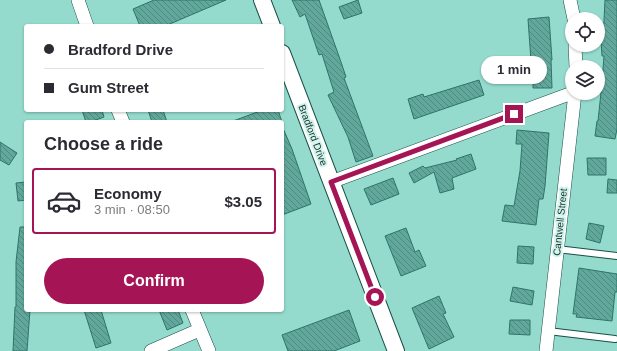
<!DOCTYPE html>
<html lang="en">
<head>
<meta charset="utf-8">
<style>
	body { margin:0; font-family:Helvetica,sans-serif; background:#f2f2f3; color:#2b2b33; height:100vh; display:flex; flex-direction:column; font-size:15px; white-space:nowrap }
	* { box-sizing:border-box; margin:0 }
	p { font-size:13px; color:#7c7c81 }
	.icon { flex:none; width:22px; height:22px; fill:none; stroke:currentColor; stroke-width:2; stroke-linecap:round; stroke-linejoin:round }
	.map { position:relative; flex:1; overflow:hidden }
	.drawer { position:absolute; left:24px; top:120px; width:260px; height:192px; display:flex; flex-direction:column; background:#fff; border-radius:4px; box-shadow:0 1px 3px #0004 }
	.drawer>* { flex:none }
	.hud { position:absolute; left:24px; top:24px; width:260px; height:88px; border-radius:4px; box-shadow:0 1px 3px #0004; display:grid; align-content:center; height:88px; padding:0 20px; background:#fff }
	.controls { position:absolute; left:565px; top:12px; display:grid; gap:8px }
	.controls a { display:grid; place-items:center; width:40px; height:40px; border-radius:50%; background:#fff; box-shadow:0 1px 3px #0004; font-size:20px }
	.end { position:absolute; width:18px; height:18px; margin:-9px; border:5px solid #a51455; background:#fff; box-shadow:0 0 0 2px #fff }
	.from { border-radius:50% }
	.bubble { position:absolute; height:28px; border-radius:14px; background:#fff; box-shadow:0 1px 3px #0004; font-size:13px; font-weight:800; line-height:28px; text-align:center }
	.hud b { display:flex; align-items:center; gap:14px; height:38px; font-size:15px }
	.hud b+b { border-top:1px solid #e1e1e2 }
	.hud i { width:10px; height:10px; background:#2b2b33 }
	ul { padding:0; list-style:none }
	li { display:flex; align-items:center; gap:12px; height:66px; margin:0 8px 6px; padding:0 12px; border:2px solid transparent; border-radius:4px }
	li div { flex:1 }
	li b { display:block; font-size:15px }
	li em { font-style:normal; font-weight:800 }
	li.active { border-color:#a51455 }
	li>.icon { width:36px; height:36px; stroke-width:1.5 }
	h2 { padding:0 20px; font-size:18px; line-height:48px }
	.cta { display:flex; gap:8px; margin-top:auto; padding:8px 20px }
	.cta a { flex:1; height:46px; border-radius:24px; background:#a51455; color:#fff; font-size:16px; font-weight:800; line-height:46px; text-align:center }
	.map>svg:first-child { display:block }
	.building { fill:url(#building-back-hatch); stroke:#2e7469 }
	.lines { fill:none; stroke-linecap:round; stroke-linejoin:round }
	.service-casing { stroke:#194f47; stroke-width:8 }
	.minor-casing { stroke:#194f47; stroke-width:14 }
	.tertiary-casing { stroke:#194f47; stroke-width:18 }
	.service { stroke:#fff; stroke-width:6 }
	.minor { stroke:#fff; stroke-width:13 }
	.tertiary { stroke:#fff; stroke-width:16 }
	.route { stroke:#a51455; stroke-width:5 }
	.labels { text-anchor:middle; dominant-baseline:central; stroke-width:4; stroke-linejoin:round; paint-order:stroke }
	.street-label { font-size:10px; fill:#15322d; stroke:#d1f3ec }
</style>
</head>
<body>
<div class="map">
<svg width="617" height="351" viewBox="0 0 617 351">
	<defs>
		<pattern id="building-back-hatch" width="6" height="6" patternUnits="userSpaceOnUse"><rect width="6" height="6" fill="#62a79b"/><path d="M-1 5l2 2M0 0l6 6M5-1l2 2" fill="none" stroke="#50897f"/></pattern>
	</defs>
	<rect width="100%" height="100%" fill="#94dacd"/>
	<!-- building -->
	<path class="building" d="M154,0H226L165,26H140L133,9Z
		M292,0H319L341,62L346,77L344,78L373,156L356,162L348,137L328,95L334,92L322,54L319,55L305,14L300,17Z
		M358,0L362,13L344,19L339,7Z
		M605,0H617V129L615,139L595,136L597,121H598L602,83L604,56H602L601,40H603Z
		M549,17L552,60H551L552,88H533V61H531L528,19Z
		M479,80L484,95L414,119L408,99L423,94L424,97Z
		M82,110H102L104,117L90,122H86Z
		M148,110H163L167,122H152Z
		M263,110H278L282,122H233V121Z
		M282,126L292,149L311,204L282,215Z
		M517,130L549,133L545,186L543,199H539L536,225L502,221L505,205L514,206L520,171L522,144H516Z
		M0,142L17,153L9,165L0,160Z
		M471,154L476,169L452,178L454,189L440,193L434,172L414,183L409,173L423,166L425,168L457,160L456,159Z
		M587,158H606V175H588Z
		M393,178L399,194L371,205L364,189Z
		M608,179L617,180V193H607Z
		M26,182V200L18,201L16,183Z
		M589,223L604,226L600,243L586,239Z
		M20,227H26V310H30L27,351H13L15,307H16V262Z
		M406,228L415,252L419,250L426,266L401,276L385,236Z
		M518,246L534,247L533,264L517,263Z
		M579,268L617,274V292H615L612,321L576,317L577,314H573Z
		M513,287L534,291L532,305L510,301Z
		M439,296L446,313L443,314L454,337L429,349L412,308Z
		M84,310H101L111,343L96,348Z
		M159,310H178L183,323L167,330Z
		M349,310L360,341L334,351H288L282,335Z
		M510,320H530V335L509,334Z"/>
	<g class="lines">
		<defs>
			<path id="service" d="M557,249L617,256
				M548,331L615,339"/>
			<path id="minor" d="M78,0L87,26
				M570,0L574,19
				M575,45L576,67
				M118,110L123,122
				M331,182L572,93
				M192,310L209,351
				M151,351L199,330
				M546,351L575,93"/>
			<path id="tertiary" d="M262,0L272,26
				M282,53L396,351"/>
		</defs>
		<!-- service casing -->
		<use href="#service" class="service-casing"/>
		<!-- minor casing -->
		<use href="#minor" class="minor-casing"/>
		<!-- tertiary casing -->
		<use href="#tertiary" class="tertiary-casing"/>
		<!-- service -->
		<use href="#service" class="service"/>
		<!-- minor -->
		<use href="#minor" class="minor"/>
		<!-- tertiary -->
		<use href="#tertiary" class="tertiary"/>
	</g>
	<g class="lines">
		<!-- route -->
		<path class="route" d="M375,297L331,182L514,114"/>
	</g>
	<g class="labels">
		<!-- street labels -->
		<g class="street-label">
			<text transform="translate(313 135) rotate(69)">Bradford Drive</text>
			<text transform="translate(560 222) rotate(-84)">Cantwell Street</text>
		</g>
	</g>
</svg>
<div class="controls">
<a><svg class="icon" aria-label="locate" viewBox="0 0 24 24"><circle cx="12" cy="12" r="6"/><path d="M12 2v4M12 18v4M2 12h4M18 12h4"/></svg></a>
<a><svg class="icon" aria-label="layers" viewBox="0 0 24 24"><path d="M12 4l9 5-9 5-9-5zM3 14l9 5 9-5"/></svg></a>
</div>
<i class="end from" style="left:375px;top:297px"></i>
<i class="end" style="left:514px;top:114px"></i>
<div class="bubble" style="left:481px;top:56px;width:66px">1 min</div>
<div class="hud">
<b><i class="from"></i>Bradford Drive</b>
<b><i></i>Gum Street</b>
</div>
<section class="drawer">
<h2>Choose a ride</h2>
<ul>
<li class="active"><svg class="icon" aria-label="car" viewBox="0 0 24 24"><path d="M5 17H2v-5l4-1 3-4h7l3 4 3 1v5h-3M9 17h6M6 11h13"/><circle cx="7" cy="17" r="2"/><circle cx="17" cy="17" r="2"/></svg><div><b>Economy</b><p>3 min · 08:50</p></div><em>$3.05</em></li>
</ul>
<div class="cta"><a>Confirm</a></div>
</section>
</div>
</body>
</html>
